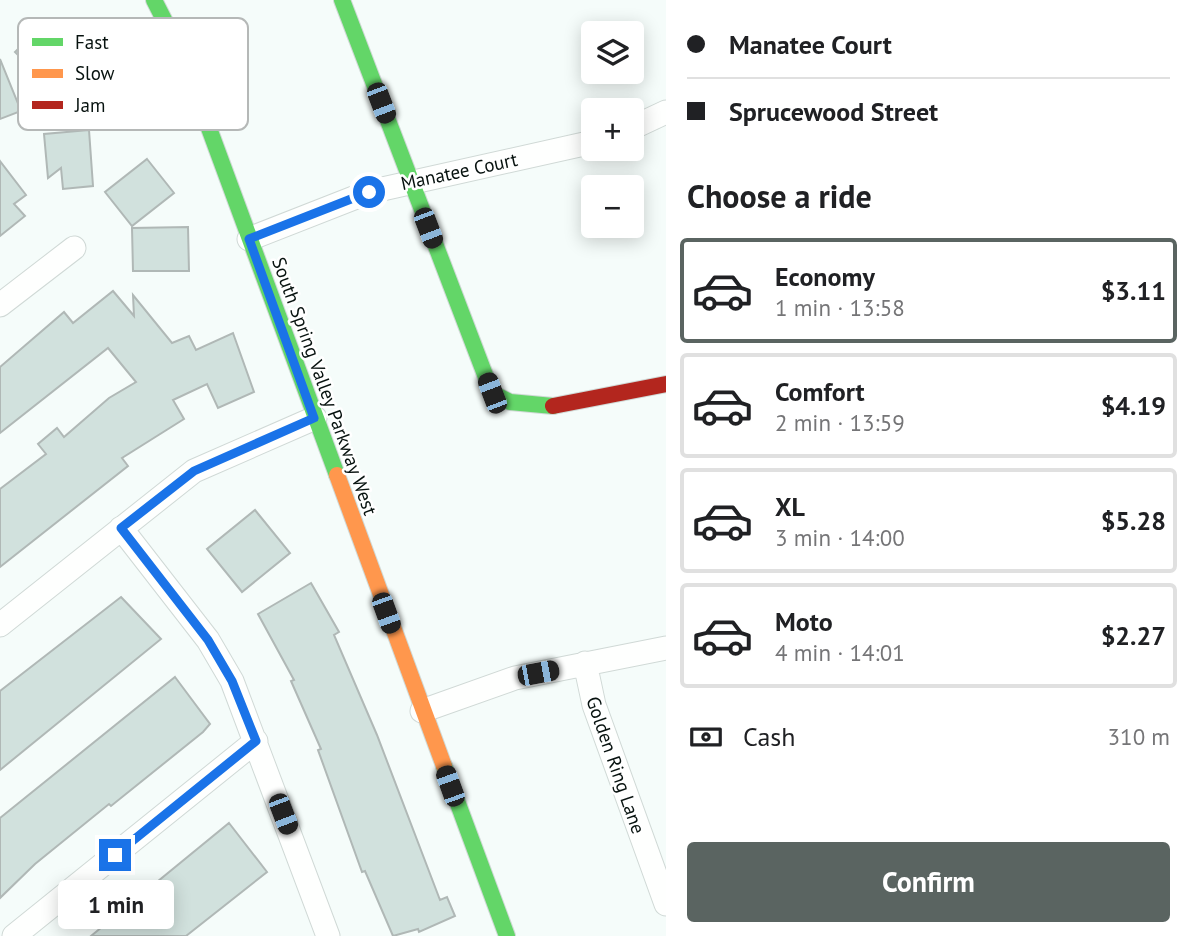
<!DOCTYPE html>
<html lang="en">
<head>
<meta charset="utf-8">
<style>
	body { margin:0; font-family:"PT Sans",sans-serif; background:#f2f2f2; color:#202124; height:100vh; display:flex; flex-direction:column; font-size:26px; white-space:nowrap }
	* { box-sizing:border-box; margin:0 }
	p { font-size:23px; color:#757577 }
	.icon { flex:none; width:38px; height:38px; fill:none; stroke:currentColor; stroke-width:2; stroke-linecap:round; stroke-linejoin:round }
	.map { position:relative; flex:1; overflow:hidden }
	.details { display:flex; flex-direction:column; background:#fff; width:525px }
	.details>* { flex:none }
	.guide { display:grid; align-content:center; height:154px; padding:0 21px; background:#fff }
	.tools { position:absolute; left:581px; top:21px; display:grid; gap:14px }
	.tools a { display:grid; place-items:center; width:63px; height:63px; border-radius:7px; background:#fff; box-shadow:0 4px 18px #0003; font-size:35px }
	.end { position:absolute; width:32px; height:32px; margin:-16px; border:9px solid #1a73e8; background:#fff; box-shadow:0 0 0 4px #fff }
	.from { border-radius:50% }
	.bubble { position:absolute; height:49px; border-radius:7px; background:#fff; box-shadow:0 4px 18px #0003; font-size:23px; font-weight:700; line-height:49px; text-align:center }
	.car { position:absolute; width:21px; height:42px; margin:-21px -10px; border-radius:9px; box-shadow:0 0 5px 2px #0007; background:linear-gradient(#222 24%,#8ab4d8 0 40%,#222 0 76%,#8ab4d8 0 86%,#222 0) }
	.guide b { display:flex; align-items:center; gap:24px; height:66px; font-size:26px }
	.guide b+b { border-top:2px solid #e0e0e0 }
	.guide i { width:18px; height:18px; background:#202124 }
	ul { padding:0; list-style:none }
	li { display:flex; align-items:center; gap:21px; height:105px; margin:0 14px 10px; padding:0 7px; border:4px solid #e0e0e0; border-radius:7px }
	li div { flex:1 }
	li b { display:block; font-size:26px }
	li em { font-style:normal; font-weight:700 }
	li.on { border-color:#5a6461 }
	li>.icon { width:63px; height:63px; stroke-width:1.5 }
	h2 { padding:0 21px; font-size:32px; line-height:84px }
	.pay { display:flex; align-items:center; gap:18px; height:77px; padding:0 21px; font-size:26px }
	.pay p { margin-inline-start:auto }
	.cta { display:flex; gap:14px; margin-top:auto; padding:14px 21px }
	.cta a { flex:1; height:80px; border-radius:7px; background:#5a6461; color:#fff; font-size:28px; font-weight:700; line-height:80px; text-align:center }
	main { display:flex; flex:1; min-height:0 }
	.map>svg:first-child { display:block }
	.building { fill:#d1e1dd; stroke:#b0b8b6; stroke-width:2 }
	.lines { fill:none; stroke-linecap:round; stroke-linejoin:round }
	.street-casing { stroke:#d0d9d6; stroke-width:25 }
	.fast-casing { stroke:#d0d9d6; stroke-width:18 }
	.slow-casing { stroke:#d0d9d6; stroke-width:18 }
	.jam-casing { stroke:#d0d9d6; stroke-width:18 }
	.street { stroke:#fefffe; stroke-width:23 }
	.fast { stroke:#63d668; stroke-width:16 }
	.slow { stroke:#ff974d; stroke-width:16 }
	.jam { stroke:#b3261e; stroke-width:16 }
	.route { stroke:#1a73e8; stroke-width:9 }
	.labels { text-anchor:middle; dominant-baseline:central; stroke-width:5; stroke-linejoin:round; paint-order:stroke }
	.street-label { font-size:19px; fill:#07120f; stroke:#fff }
	.key { fill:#fff; stroke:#b5b8b7; stroke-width:2 }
	.key-label { font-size:19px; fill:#07120f }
</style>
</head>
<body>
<main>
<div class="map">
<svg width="666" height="936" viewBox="0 0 666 936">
	<rect width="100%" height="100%" fill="#f5fcfa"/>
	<!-- building -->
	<path class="building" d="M49,19L92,62L58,95L15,52Z
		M0,59L21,111L0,119Z
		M89,130L93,186L63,189L61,168L48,178L44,134Z
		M147,159L174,193L132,226L105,192Z
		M0,161L26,195L14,204L25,216L0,236Z
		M188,227L189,271H133L132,228Z
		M113,291L134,316L133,295L172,343L189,336L196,350L233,333L254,392L218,408L207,384L173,400L184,419L122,458L128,466L0,567V489L46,454L38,444L57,428L64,437L109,398L136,382L108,348L0,433V367L64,312L73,323Z
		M255,510L290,553L242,592L207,549Z
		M311,583L339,632L334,635L377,735L440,900L447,897L455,916L419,932L418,929L393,936L365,871L362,872L318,750L321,749L291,681L294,680L258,614Z
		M121,597L161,639L0,770V691Z
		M175,677L210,724L203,732L111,806L109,804L35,864L0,898V818Z
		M229,823L267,872L186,936H91Z"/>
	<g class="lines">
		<defs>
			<path id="street" d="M632,128L666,112
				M249,239L369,192L593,142
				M0,305L74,248
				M121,528L208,640L232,681L328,936
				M0,625L194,471L315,418
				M585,663L594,705L666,904
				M422,711L515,678L666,648
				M14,936L256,741"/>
			<path id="fast" d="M154,0L182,55L337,475
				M342,0L492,393L510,402L553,406
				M444,766L507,936"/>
			<path id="slow" d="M337,475L444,766"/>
			<path id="jam" d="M553,406L666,384"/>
		</defs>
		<!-- street casing -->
		<use href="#street" class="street-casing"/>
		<!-- fast casing -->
		<use href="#fast" class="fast-casing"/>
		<!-- slow casing -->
		<use href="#slow" class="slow-casing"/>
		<!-- jam casing -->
		<use href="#jam" class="jam-casing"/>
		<!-- street -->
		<use href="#street" class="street"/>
		<!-- fast -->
		<use href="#fast" class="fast"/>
		<!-- slow -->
		<use href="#slow" class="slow"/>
		<!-- jam -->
		<use href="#jam" class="jam"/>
	</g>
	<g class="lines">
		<!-- route -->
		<path class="route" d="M115,855L256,741L232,681L208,640L121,528L194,471L314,418L249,239L369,192"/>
	</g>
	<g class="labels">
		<!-- street labels -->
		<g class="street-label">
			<text transform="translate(459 171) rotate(-12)">Manatee Court</text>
			<text transform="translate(325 386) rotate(70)">South Spring Valley Parkway West</text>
			<text transform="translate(616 765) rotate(71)">Golden Ring Lane</text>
		</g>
	</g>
	<!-- legend -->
	<rect x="18" y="18" width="230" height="112" rx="10" class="key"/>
	<rect x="32" y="38" width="31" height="8" fill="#63d668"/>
	<rect x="32" y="69" width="31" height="9" fill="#ff974d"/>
	<rect x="32" y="101" width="31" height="8" fill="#b3261e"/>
	<g class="key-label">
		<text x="75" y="49">Fast</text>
		<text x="75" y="80">Slow</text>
		<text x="75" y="112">Jam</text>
	</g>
</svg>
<div class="tools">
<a><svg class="icon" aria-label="layers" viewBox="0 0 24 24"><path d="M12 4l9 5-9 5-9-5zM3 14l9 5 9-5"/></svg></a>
<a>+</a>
<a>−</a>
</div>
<i class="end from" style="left:369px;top:192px"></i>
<i class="end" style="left:115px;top:855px"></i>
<div class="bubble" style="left:58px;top:880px;width:116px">1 min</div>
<i class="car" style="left:381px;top:103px;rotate:159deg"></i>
<i class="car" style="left:428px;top:228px;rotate:159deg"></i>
<i class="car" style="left:492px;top:393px;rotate:339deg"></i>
<i class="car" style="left:386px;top:613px;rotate:160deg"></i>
<i class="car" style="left:538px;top:673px;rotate:79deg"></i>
<i class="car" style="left:450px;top:786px;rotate:340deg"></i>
<i class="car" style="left:283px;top:814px;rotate:159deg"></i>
</div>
<section class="details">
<div class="guide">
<b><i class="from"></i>Manatee Court</b>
<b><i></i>Sprucewood Street</b>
</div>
<h2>Choose a ride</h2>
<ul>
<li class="on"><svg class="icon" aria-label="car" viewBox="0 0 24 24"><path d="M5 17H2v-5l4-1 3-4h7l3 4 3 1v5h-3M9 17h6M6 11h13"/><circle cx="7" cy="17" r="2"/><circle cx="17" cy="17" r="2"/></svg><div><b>Economy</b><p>1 min · 13:58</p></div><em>$3.11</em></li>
<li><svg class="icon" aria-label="car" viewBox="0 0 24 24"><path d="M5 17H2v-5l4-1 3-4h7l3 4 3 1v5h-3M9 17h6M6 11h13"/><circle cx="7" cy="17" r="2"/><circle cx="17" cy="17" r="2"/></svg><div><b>Comfort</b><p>2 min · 13:59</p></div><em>$4.19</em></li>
<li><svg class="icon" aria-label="car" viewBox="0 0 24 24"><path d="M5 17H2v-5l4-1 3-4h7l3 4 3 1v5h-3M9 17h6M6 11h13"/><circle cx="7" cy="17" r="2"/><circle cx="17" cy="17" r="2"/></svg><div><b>XL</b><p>3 min · 14:00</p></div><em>$5.28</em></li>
<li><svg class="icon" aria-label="car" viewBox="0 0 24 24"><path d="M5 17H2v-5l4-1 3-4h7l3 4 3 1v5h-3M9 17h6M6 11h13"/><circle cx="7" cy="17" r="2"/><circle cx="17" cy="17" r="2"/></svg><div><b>Moto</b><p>4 min · 14:01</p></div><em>$2.27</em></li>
</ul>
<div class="pay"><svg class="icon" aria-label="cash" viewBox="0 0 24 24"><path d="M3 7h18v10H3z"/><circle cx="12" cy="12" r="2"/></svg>Cash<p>310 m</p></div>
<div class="cta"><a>Confirm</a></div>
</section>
</main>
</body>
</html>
